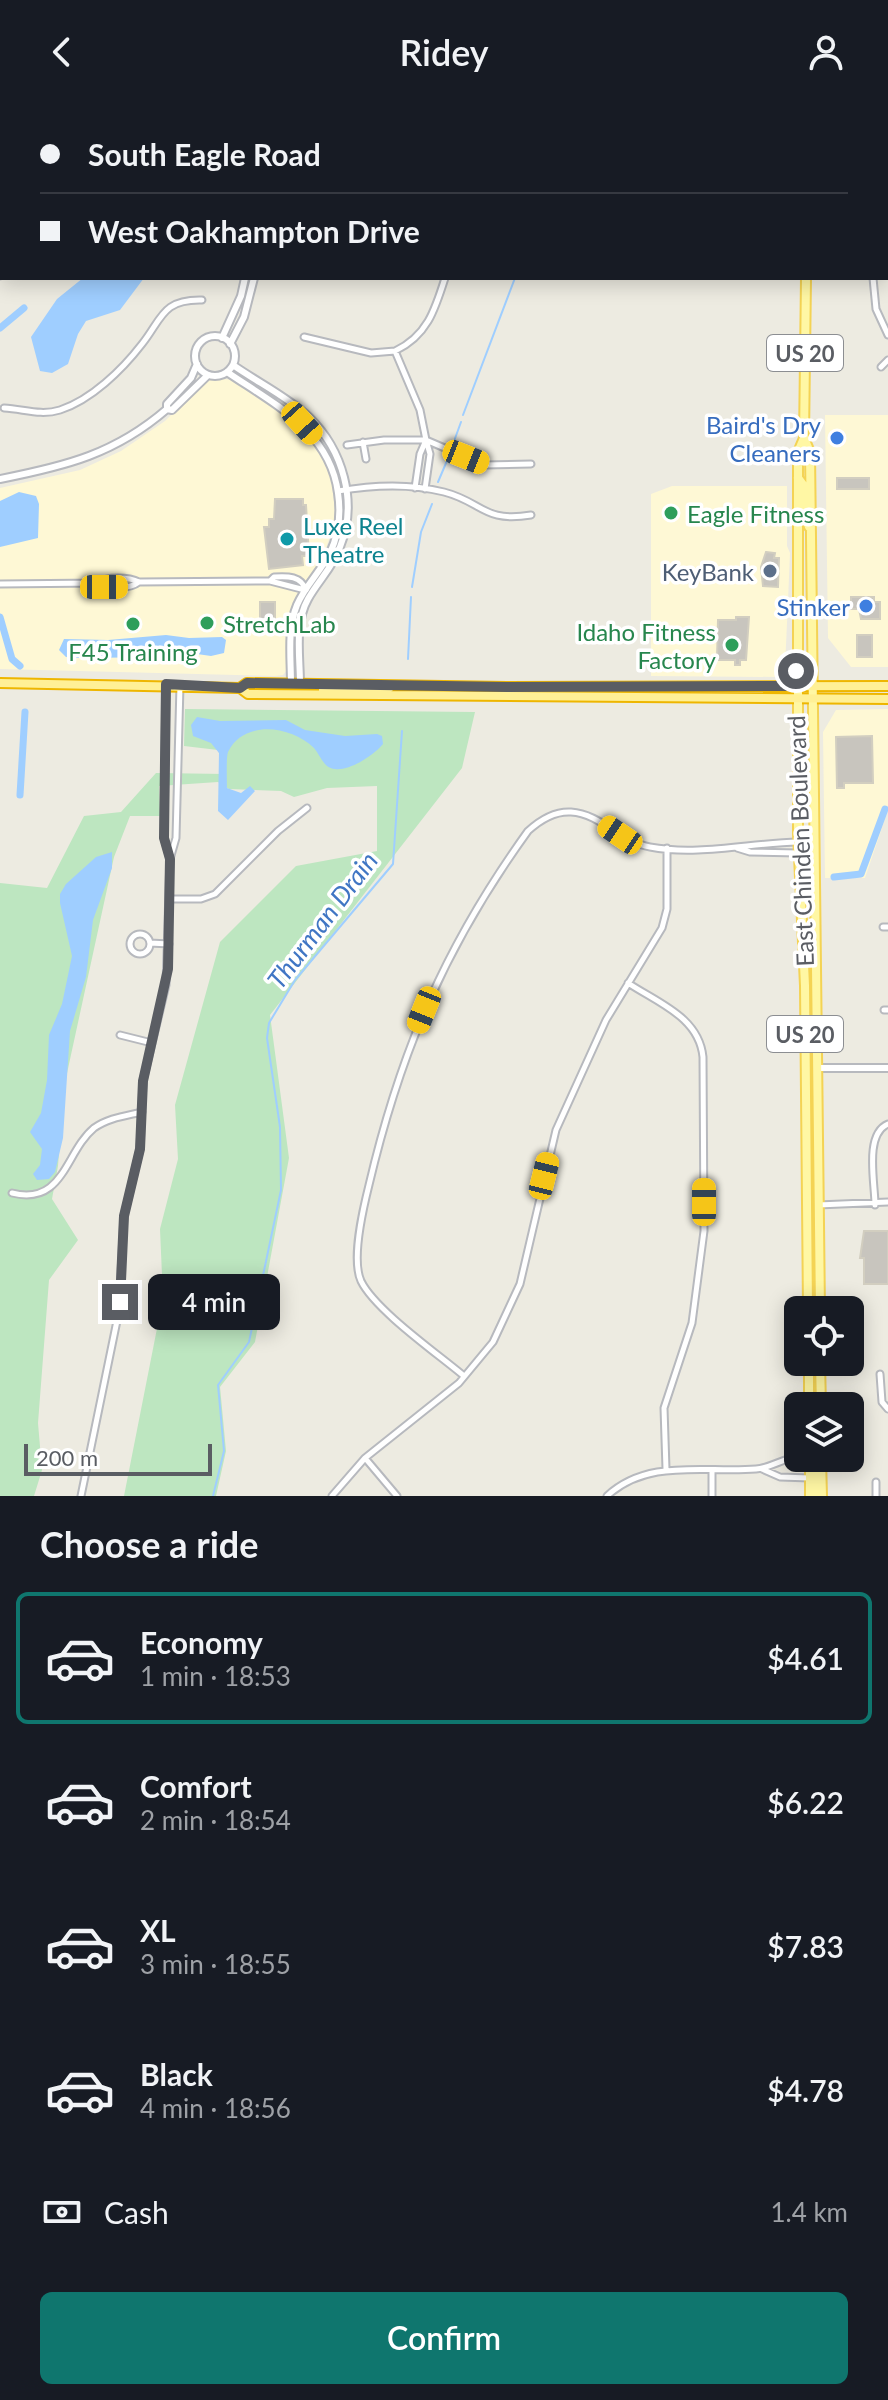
<!DOCTYPE html>
<html lang="en">
<head>
<meta charset="utf-8">
<style>
	body { margin:0; font-family:Lato,sans-serif; background:#242831; color:#f1f3f6; height:100vh; display:flex; flex-direction:column; font-size:30px; white-space:nowrap }
	* { box-sizing:border-box; margin:0 }
	p { font-size:26px; color:#9ea1a6 }
	.icon { flex:none; width:44px; height:44px; fill:none; stroke:currentColor; stroke-width:2; stroke-linecap:round; stroke-linejoin:round }
	.map { position:relative; height:1392px; overflow:hidden }
	.details { display:flex; flex-direction:column; background:#171b24; flex:1 }
	.details>* { flex:none }
	.guide { position:absolute; left:0px; top:0px; width:888px; height:176px; box-shadow:0 4px 20px #0003; display:grid; align-content:center; height:176px; padding:0 40px; background:#171b24 }
	.buttons { position:absolute; left:784px; top:1192px; display:grid; gap:16px }
	.buttons a { display:grid; place-items:center; width:80px; height:80px; border-radius:12px; background:#171b24; box-shadow:0 4px 20px #0003; font-size:40px }
	.scale { position:absolute; left:24px; bottom:20px; width:188px; box-sizing:border-box; padding-left:8px; border:4px solid #5a5d63; border-top:0; font-size:22px; line-height:28px; white-space:nowrap; color:#5a5d63; -webkit-text-stroke:6px #fff; paint-order:stroke }
	.end { position:absolute; width:36px; height:36px; margin:-18px; border:10px solid #5a5d63; background:#fff; box-shadow:0 0 0 4px #fff }
	.from { border-radius:50% }
	.bubble { position:absolute; height:56px; border-radius:12px; background:#171b24; box-shadow:0 4px 20px #0003; font-size:26px; font-weight:600; line-height:56px; text-align:center }
	.car { position:absolute; width:24px; height:48px; margin:-24px -12px; border-radius:10px; box-shadow:0 0 6px 2px #0007; background:linear-gradient(#f5c518 24%,#345 0 40%,#f5c518 0 76%,#345 0 86%,#f5c518 0) }
	.guide b { display:flex; align-items:center; gap:28px; height:76px; font-size:30px }
	.guide b+b { border-top:2px solid #363941 }
	.guide i { width:20px; height:20px; background:#f1f3f6 }
	ul { padding:0; list-style:none }
	li { display:flex; align-items:center; gap:24px; height:132px; margin:0 16px 12px; padding:0 24px; border:4px solid transparent; border-radius:12px }
	li div { flex:1 }
	li b { display:block; font-size:30px }
	li em { font-style:normal; font-weight:600 }
	li.active { border-color:#0f766e }
	li>.icon { width:72px; height:72px; stroke-width:1.5 }
	h2 { padding:0 40px; font-size:36px; line-height:96px }
	.pay { display:flex; align-items:center; gap:20px; height:88px; padding:0 40px; font-size:30px }
	.pay p { margin-inline-start:auto }
	.primary-button { display:flex; gap:16px; margin-top:auto; padding:16px 40px }
	.primary-button a { flex:1; height:92px; border-radius:12px; background:#0f766e; color:#fff; font-size:32px; font-weight:600; line-height:92px; text-align:center }
	header { display:flex; justify-content:space-between; align-items:center; height:104px; padding:0 40px; background:#171b24; font-size:36px; font-weight:600 }
	.map>svg:first-child { display:block }
	.commercial { fill:#fef8d5 }
	.green { fill:#bde6c0 }
	.water { fill:#9fceff }
	.lines { fill:none; stroke-linecap:round; stroke-linejoin:round }
	.stream { stroke:#9fceff; stroke-width:2 }
	.canal { stroke:#9fceff; stroke-width:7 }
	.building { fill:#c8c5be; stroke:#d2cec0; stroke-width:2 }
	.minor-casing { stroke:#b7b9be; stroke-width:9 }
	.tertiary-casing { stroke:#b7b9be; stroke-width:10 }
	.primary-casing { stroke:#f4d354; stroke-width:12 }
	.trunk-casing { stroke:#eeb600; stroke-width:12 }
	.minor { stroke:#fff; stroke-width:5 }
	.tertiary { stroke:#fff; stroke-width:6 }
	.primary { stroke:#fff7a4; stroke-width:8 }
	.trunk { stroke:#fff096; stroke-width:8 }
	.route { stroke:#5a5d63; stroke-width:10 }
	.shop-dot { fill:#3f7fe0; stroke:#fff; stroke-width:3 }
	.leisure-dot { fill:#2e9e5b; stroke:#fff; stroke-width:3 }
	.culture-dot { fill:#0f9aa8; stroke:#fff; stroke-width:3 }
	.service-dot { fill:#5c6f8a; stroke:#fff; stroke-width:3 }
	.labels { text-anchor:middle; dominant-baseline:central; stroke-width:7; stroke-linejoin:round; paint-order:stroke }
	.shield { fill:#fff; stroke:#8c8e92; stroke-width:2 }
	.shield-label { font-size:22px; font-weight:bold; fill:#5a5d63 }
	.shop-label { font-size:24px; fill:#366cbe; stroke:#fff; text-anchor:end }
	.leisure-label { font-size:24px; fill:#27864d; stroke:#fff; text-anchor:start }
	.culture-label { font-size:24px; fill:#0d838f; stroke:#fff; text-anchor:start }
	.service-label { font-size:24px; fill:#4e5e75; stroke:#fff; text-anchor:end }
	.street-label { font-size:24px; fill:#5a5d63; stroke:#fff }
	.water-label { font-size:26px; font-style:italic; fill:#4076c4; stroke:#fff }
</style>
</head>
<body>
<header><svg class="icon" aria-label="back" viewBox="0 0 24 24"><path d="M15 5l-7 7 7 7"/></svg>Ridey<svg class="icon" aria-label="person" viewBox="0 0 24 24"><circle cx="12" cy="8" r="4"/><path d="M4 21q1-7 8-7t8 7"/></svg></header>
<div class="map">
<svg width="888" height="1392" viewBox="0 0 888 1392">
	<rect width="100%" height="100%" fill="#edebe1"/>
	<!-- commercial -->
	<path class="commercial" d="M213,274L234,276L295,317L320,345L330,364L336,415L324,450L291,506L287,566L283,571L275,572L0,565V384L80,366L121,347L165,317L206,276Z
		M825,311H888V563H851L828,534Z
		M672,382H787V442L790,449L788,497L785,563L779,573L651,572V390Z
		M888,605V706L865,774H825L823,628L836,606Z"/>
	<!-- green -->
	<path class="green" d="M185,605L475,608L462,664L270,911L289,1054L255,1238L220,1283L226,1347L216,1392H124L163,1194L160,1125L178,1055L175,1001L220,838L296,762L377,747V682L327,684L294,693L281,687L229,685L218,678L159,682L160,712H130L114,753L64,983L58,1062L52,1095L78,1136L49,1176L38,1319L42,1366L34,1392H0V779L47,784L84,712L121,708L156,669L226,670L218,646L184,642Z"/>
	<!-- water -->
	<path class="water" d="M83,174H144L120,206L86,217L78,230L68,260L52,269L40,267L31,233L57,195Z
		M19,388L36,392L39,400L38,434L0,443V397Z
		M166,531L189,534L222,533L226,536L224,549L211,552L190,549L172,553L76,554L66,553L59,546L64,535L108,536Z
		M197,613L220,617L286,616L305,626L345,632L377,630L382,632L383,640C374,651 350,667 335,665C323,664 321,652 314,644C291,622 244,615 228,648C226,653 227,677 227,684L241,689L250,682L255,687L228,716L218,707L219,649L211,639L193,632L191,621Z
		M112,748V764L93,816L86,873L70,927L63,1034L55,1068L49,1075L37,1076L33,1070L40,1061L42,1045L30,1028L41,1009L47,976L49,931L62,900L72,852L60,799V790L66,780L96,753Z"/>
	<g class="lines">
		<!-- stream -->
		<path class="stream" d="M555,0L556,2
			M463,311L515,174
			M453,340L461,318
			M438,378L449,352
			M412,483L421,428L432,400
			M408,555L411,493
			M213,1392L224,1347L218,1281L249,1238L281,1086L280,1023L267,934L269,919L295,876L393,760L402,627"/>
		<!-- canal -->
		<path class="canal" d="M27,2V0
			M0,224L24,204
			M0,513L12,555L20,562
			M20,691L25,608
			M834,773L861,770L885,705"/>
	</g>
	<!-- building -->
	<path class="building" d="M837,374H869V385H837Z
		M275,395H303V401H306L309,452H302L303,461L269,465L264,423H269V415H274Z
		M766,448L775,449L774,454H779L778,483L763,482L761,463Z
		M851,493H874V498H880V515H861L859,505H851Z
		M260,498H275V521H260Z
		M736,513H749L746,556H740V561H735V556H717L718,516H736Z
		M857,531H872V553H857Z
		M872,632L873,679H844V684H837L836,633Z
		M864,1127H888V1180H864V1154H860Z"/>
	<g class="lines">
		<defs>
			<path id="minor" d="M184,0L186,2
				M494,0L495,2
				M81,2L83,0
				M202,2L204,0
				M886,68L888,67
				M0,172L2,171
				M873,174L876,205L888,231
				M304,233L371,249L395,247
				M881,263L888,256
				M4,304C24,305 40,312 60,306C91,296 122,266 142,240C162,215 162,195 202,196
				M426,336L420,306L395,247C427,232 435,206 445,174
				M363,338L366,355
				M347,341L384,336H426L484,361L531,360
				M415,384L420,350L426,336L430,350L425,385
				M338,387C372,381 409,379 444,388C483,398 483,419 531,411
				M98,479C108,486 130,485 139,478
				M0,480L98,479C107,472 129,473 139,478L270,477
				M305,486L270,477L274,473C288,472 301,472 306,486
				M166,581L164,734L170,755L176,734L180,581
				M737,744L750,748L798,749
				M169,795H201L215,790L278,727L307,704
				M883,823H888
				M130 840a10 10 0 1 1 20 0a10 10 0 1 1-20 0Z
				M150,839L169,840
				M628,879C658,899 699,913 703,953L704,1127L692,1219L664,1304L666,1365
				M884,906H888
				M120,931L152,939
				M12,1089C64,1102 65,1048 94,1024C108,1014 125,1012 142,1008
				M818,1101L888,1098
				M875,1101C875,1079 864,1030 888,1020
				M880,1270L882,1298L888,1305
				M464,1272C438,1250 375,1206 361,1177C351,1155 363,1105 369,1081C401,945 446,841 528,727C540,716 554,707 571,708C601,710 621,738 650,743C698,752 750,739 798,738
				M365,1354L397,1392
				M762,1365L780,1373L810,1374
				M876,1378V1392
				M81,1392L119,1207L124,1112L140,1045L143,977L166,881L170,755
				M332,1392L365,1354L459,1279L493,1238L520,1180L556,1026L606,916L662,824L667,805V744
				M607,1392C648,1354 704,1369 756,1365C771,1364 783,1354 798,1353
				M712,1392V1366"/>
			<path id="tertiary" d="M307,2L319,0
				M886,3H888
				M886,18H888
				M195 252a20 20 0 1 1 40 0a20 20 0 1 1-40 0Z
				M222,234L241,192L245,174
				M230,240L244,213L254,174
				M233,261C257,278 288,293 309,313C343,346 358,398 340,443C333,463 318,477 308,495C294,520 300,553 300,580
				M227,268C274,300 330,327 338,389C341,409 339,430 330,449C321,467 305,482 297,501C287,525 291,554 291,580
				M167,305L172,306L208,271
				M0,375C66,362 115,350 167,305V300L191,274L197,260
				M817,964H888"/>
			<path id="primary" d="M809,2V0
				M806,174L804,334L798,348V730L805,882L808,1206
				M804,334L810,348L820,1206
				M798,374L804,382L805,412L809,423
				M809,1258V1302
				M820,1258L821,1302
				M810,1354L816,1367V1392
				M821,1354L822,1392
				M810,1392V1359"/>
			<path id="trunk" d="M0,579L240,584L248,590L888,595
				M240,584L247,579L507,583L888,582
				M323,586L384,587L392,582"/>
		</defs>
		<!-- minor casing -->
		<use href="#minor" class="minor-casing"/>
		<!-- tertiary casing -->
		<use href="#tertiary" class="tertiary-casing"/>
		<!-- primary casing -->
		<use href="#primary" class="primary-casing"/>
		<!-- trunk casing -->
		<use href="#trunk" class="trunk-casing"/>
		<!-- minor -->
		<use href="#minor" class="minor"/>
		<!-- tertiary -->
		<use href="#tertiary" class="tertiary"/>
		<!-- primary -->
		<use href="#primary" class="primary"/>
		<!-- trunk -->
		<use href="#trunk" class="trunk"/>
	</g>
	<g class="lines">
		<!-- route -->
		<path class="route" d="M120,1198L124,1112L140,1045L143,977L168,865L170,755L164,734L166,580L240,584L247,579L507,583L797,582L796,567"/>
	</g>
	<!-- markers -->
	<g class="shop-dot">
		<circle cx="837" cy="334" r="8"/>
		<circle cx="866" cy="502" r="8"/>
	</g>
	<g class="leisure-dot">
		<circle cx="671" cy="409" r="8"/>
		<circle cx="207" cy="519" r="8"/>
		<circle cx="133" cy="520" r="8"/>
		<circle cx="732" cy="541" r="8"/>
	</g>
	<circle class="culture-dot" cx="287" cy="435" r="8"/>
	<circle class="service-dot" cx="770" cy="467" r="8"/>
	<g class="labels">
		<!-- shield labels -->
		<g class="shield">
			<rect x="767" y="231" width="76" height="36" rx="6"/>
			<rect x="767" y="912" width="76" height="36" rx="6"/>
		</g>
		<g class="shield-label">
			<text x="805" y="249">US 20</text>
			<text x="805" y="930">US 20</text>
		</g>
		<!-- shop labels -->
		<g class="shop-label">
			<text x="821" y="320">Baird's Dry<tspan x="821" dy="28">Cleaners</tspan></text>
			<text x="850" y="502">Stinker</text>
		</g>
		<!-- leisure labels -->
		<g class="leisure-label">
			<text x="687" y="409">Eagle Fitness</text>
			<text x="223" y="519">StretchLab</text>
			<text x="716" y="527" text-anchor="end">Idaho Fitness<tspan x="716" dy="28">Factory</tspan></text>
			<text x="133" y="547" text-anchor="middle">F45 Training</text>
		</g>
		<!-- culture labels -->
		<g class="culture-label">
			<text x="303" y="421">Luxe Reel<tspan x="303" dy="28">Theatre</tspan></text>
		</g>
		<!-- service labels -->
		<g class="service-label">
			<text x="754" y="467">KeyBank</text>
		</g>
		<!-- street labels -->
		<g class="street-label">
			<text transform="translate(800 737) rotate(-92)">East Chinden Boulevard</text>
		</g>
		<!-- water labels -->
		<g class="water-label">
			<text transform="translate(322 816) rotate(-53)">Thurman Drain</text>
		</g>
	</g>
</svg>
<div class="buttons">
<a><svg class="icon" aria-label="locate" viewBox="0 0 24 24"><circle cx="12" cy="12" r="6"/><path d="M12 2v4M12 18v4M2 12h4M18 12h4"/></svg></a>
<a><svg class="icon" aria-label="layers" viewBox="0 0 24 24"><path d="M12 4l9 5-9 5-9-5zM3 14l9 5 9-5"/></svg></a>
</div>
<div class="scale">200 m</div>
<i class="end from" style="left:796px;top:567px"></i>
<i class="end" style="left:120px;top:1198px"></i>
<div class="bubble" style="left:148px;top:1170px;width:132px">4 min</div>
<i class="car" style="left:302px;top:319px;rotate:138deg"></i>
<i class="car" style="left:466px;top:353px;rotate:112deg"></i>
<i class="car" style="left:104px;top:483px;rotate:90deg"></i>
<i class="car" style="left:620px;top:731px;rotate:304deg"></i>
<i class="car" style="left:424px;top:906px;rotate:202deg"></i>
<i class="car" style="left:544px;top:1072px;rotate:14deg"></i>
<i class="car" style="left:704px;top:1098px;rotate:0deg"></i>
<div class="guide">
<b><i class="from"></i>South Eagle Road</b>
<b><i></i>West Oakhampton Drive</b>
</div>
</div>
<section class="details">
<h2>Choose a ride</h2>
<ul>
<li class="active"><svg class="icon" aria-label="car" viewBox="0 0 24 24"><path d="M5 17H2v-5l4-1 3-4h7l3 4 3 1v5h-3M9 17h6M6 11h13"/><circle cx="7" cy="17" r="2"/><circle cx="17" cy="17" r="2"/></svg><div><b>Economy</b><p>1 min · 18:53</p></div><em>$4.61</em></li>
<li><svg class="icon" aria-label="car" viewBox="0 0 24 24"><path d="M5 17H2v-5l4-1 3-4h7l3 4 3 1v5h-3M9 17h6M6 11h13"/><circle cx="7" cy="17" r="2"/><circle cx="17" cy="17" r="2"/></svg><div><b>Comfort</b><p>2 min · 18:54</p></div><em>$6.22</em></li>
<li><svg class="icon" aria-label="car" viewBox="0 0 24 24"><path d="M5 17H2v-5l4-1 3-4h7l3 4 3 1v5h-3M9 17h6M6 11h13"/><circle cx="7" cy="17" r="2"/><circle cx="17" cy="17" r="2"/></svg><div><b>XL</b><p>3 min · 18:55</p></div><em>$7.83</em></li>
<li><svg class="icon" aria-label="car" viewBox="0 0 24 24"><path d="M5 17H2v-5l4-1 3-4h7l3 4 3 1v5h-3M9 17h6M6 11h13"/><circle cx="7" cy="17" r="2"/><circle cx="17" cy="17" r="2"/></svg><div><b>Black</b><p>4 min · 18:56</p></div><em>$4.78</em></li>
</ul>
<div class="pay"><svg class="icon" aria-label="cash" viewBox="0 0 24 24"><path d="M3 7h18v10H3z"/><circle cx="12" cy="12" r="2"/></svg>Cash<p>1.4 km</p></div>
<div class="primary-button"><a>Confirm</a></div>
</section>
</body>
</html>
